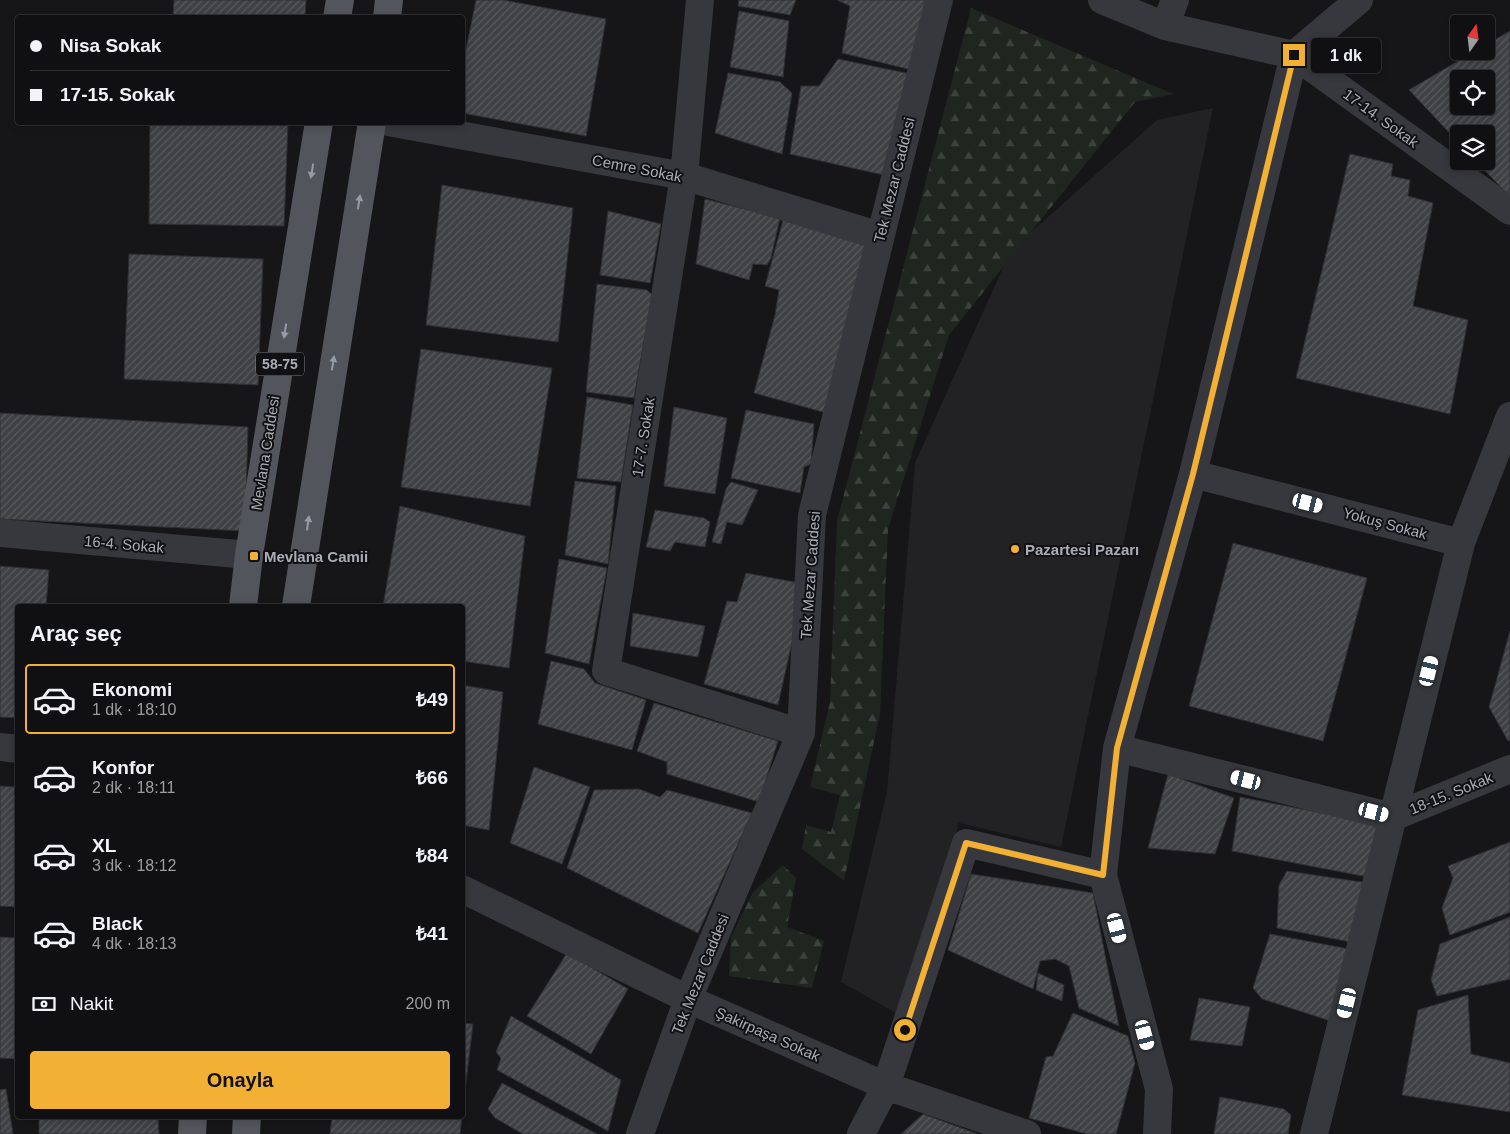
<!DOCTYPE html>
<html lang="tr">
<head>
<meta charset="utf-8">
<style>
	body { margin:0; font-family:Helvetica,sans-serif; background:#1e1e20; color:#f1f3f6; height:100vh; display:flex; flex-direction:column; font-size:19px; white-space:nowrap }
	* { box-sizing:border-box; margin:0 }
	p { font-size:16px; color:#9c9d9f }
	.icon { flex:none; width:28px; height:28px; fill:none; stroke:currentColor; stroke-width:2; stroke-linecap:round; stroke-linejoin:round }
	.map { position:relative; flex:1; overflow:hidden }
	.panel { position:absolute; left:15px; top:604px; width:450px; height:515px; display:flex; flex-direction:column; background:#101012; border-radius:5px; box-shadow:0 2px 8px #0003,0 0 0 1px #303032 }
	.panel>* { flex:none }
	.guide { position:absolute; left:15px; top:15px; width:450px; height:110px; border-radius:5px; box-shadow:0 2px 8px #0003,0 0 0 1px #303032; display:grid; align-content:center; height:110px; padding:0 15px; background:#101012 }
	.needle { width:32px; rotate:14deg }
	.fabs { position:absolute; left:1450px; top:15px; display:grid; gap:10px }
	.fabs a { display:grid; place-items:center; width:45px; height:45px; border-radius:5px; background:#101012; box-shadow:0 2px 8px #0003,0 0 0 1px #303032; font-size:25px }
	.end { position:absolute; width:22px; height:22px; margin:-11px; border:6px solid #f2b134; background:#111; box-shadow:0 0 0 2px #111 }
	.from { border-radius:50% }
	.bubble { position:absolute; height:35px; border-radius:5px; background:#101012; box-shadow:0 2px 8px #0003,0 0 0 1px #303032; font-size:16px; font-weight:600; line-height:35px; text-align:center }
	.car { position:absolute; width:15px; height:30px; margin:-15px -8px; border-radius:6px; box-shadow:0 0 4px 1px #0007; background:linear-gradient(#fff 24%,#345 0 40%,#fff 0 76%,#345 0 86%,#fff 0) }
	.guide b { display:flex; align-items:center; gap:18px; height:48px; font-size:19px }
	.guide b+b { border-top:1px solid #303032 }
	.guide i { width:12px; height:12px; background:#f1f3f6 }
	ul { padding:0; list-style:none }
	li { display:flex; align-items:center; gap:15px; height:70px; margin:0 10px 8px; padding:0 5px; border:2px solid transparent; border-radius:5px }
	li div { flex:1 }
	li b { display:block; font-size:19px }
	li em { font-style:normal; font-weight:600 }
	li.on { border-color:#f2b134 }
	li>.icon { width:45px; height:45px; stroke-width:1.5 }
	h2 { padding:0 15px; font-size:22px; line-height:60px }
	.pay { display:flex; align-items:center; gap:12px; height:55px; padding:0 15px; font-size:19px }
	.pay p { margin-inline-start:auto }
	.action { display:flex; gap:10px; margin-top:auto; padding:10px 15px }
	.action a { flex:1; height:58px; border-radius:5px; background:#f2b134; color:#111; font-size:20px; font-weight:600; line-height:58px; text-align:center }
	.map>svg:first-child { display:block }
	.built { fill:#222225 }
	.forest { fill:url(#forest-firs) }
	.building { fill:url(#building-hatch); stroke:#303034; fill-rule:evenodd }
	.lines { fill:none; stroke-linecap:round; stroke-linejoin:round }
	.minor { stroke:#37383d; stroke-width:28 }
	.major { stroke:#53555c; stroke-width:28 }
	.oneway { fill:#979ba6 }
	.route { stroke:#f2b134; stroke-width:6 }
	.poi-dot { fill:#f2b134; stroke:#111113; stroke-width:2 }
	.labels { text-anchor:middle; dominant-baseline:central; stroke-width:4; stroke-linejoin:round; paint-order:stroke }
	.shield { fill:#111113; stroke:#7b7e86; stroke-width:1 }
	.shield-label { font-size:14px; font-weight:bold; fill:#a8adb8 }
	.street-label { font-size:15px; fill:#a8adb8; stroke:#111113 }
	.poi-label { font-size:15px; font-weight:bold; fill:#a8adb8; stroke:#111113; text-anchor:start }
</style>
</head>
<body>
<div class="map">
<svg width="1510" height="1134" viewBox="0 0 1510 1134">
	<defs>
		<pattern id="forest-firs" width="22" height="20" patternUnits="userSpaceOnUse" patternTransform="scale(1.25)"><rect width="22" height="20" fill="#1e261f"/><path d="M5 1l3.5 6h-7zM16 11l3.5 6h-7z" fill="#3c433d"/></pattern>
		<pattern id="building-hatch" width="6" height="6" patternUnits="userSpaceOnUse" patternTransform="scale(1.25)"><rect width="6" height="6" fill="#404145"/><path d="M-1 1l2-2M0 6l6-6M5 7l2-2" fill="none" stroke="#595a5e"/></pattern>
	</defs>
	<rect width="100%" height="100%" fill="#161618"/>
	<!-- built -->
	<path class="built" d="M1213,108L1061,847L959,823L896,1013L841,982L887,792L915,463L1011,250L1157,120Z"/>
	<!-- forest -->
	<path class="forest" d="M971,8L1173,94L1135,102L949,335L888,529L880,714L844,881L802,849L806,825L831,832L840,795L810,787L830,702L837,521Z
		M783,865L796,878L787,927L824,941L812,988L729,976L731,937L753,892Z"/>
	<!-- building -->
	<path class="building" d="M174,0H306L305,18H173Z
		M476,0H503L606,19L586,136L462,113V69Z
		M739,0H796L790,15L738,6Z
		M837,0H927L912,70L842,53L850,6Z
		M739,11L789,21L783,77L730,67Z
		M1510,31V197L1476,161H1486V134H1459V143L1409,90L1475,51H1486V45ZM1459,79H1486V106H1459Z
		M838,59L911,74L888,176L790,154L801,86H819Z
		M728,73L780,82L792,93L782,154L715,133Z
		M150,122H288L284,226L149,224Z
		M1350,154L1393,164L1391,176L1410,180L1408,196L1433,203L1413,306L1468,320L1450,414L1296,378Z
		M442,185L573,208L558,342L426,325Z
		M705,199L780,218L771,258L767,265L753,264L749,280L696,264Z
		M608,211L661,224L650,283L600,275Z
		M785,213L868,240L830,414L754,393L775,315L779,290L765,286Z
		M129,254L263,259L258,385L124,379Z
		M597,284L647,290L652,295L634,398L586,392Z
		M421,349L552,368L530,506L401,487Z
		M587,397L633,405L621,482L577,478Z
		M674,407L727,418L715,494L664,486Z
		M746,410L814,424L811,464L804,467L800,493L731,478Z
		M0,413L248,427L245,531L0,519Z
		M575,481L616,486L608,564L565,555Z
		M731,482L758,490L742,525L727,522L721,544L712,542L726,489Z
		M400,506L525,536L509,668L462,661V606H383Z
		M655,510L704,518L710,522L705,547L675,542L670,551L646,547Z
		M1233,543L1367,578L1323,741L1189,706Z
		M559,559L607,568L589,664L545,653Z
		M0,566L49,570L46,606H18V718L0,717Z
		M746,573L805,584L778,705L704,684L727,601L737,602Z
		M633,613L705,626L698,657L630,646Z
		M1510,631V740L1508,741L1489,707Z
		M551,661L584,669L595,683L646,700L632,750L538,724Z
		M462,685L503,692L489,830L462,825Z
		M654,703L778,741L759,802L667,774V762L637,751Z
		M534,767L590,787L562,864L510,843Z
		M1168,774L1234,798L1215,854L1148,848Z
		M0,786L18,787V907L0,906Z
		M639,789L660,797L667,790L752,813L698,933L567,868L594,790Z
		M1240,797L1378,824L1368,877L1232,851Z
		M1510,842V912L1450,935L1442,908L1453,878L1448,866Z
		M1287,871L1368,883L1356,943L1277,928L1279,885Z
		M971,874L1093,893L1119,1026L1079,1008L1069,966L1055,959L1040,961L1033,989L948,950Z
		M1510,917V979L1437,996L1431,980L1440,944Z
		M1270,934L1349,949L1334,1022L1262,999L1253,988Z
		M0,937L18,938V1059L0,1058Z
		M567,953L628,989L591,1054L527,1016Z
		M1038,973L1064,985L1062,1001L1036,990Z
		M1468,995L1471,1054L1510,1063V1112L1402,1095L1418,1010Z
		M1199,998L1250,1007L1242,1046L1190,1040Z
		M1073,1013L1128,1036L1135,1063L1116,1134H1087L1029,1118L1046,1057L1053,1056Z
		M511,1016L621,1080L608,1131L497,1070L501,1058L496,1052Z
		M462,1023L473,1024L462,1115Z
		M502,1083L597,1134H523L495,1118L488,1109Z
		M6,1089L13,1134H0V1090Z
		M1220,1097L1284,1109L1291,1115L1288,1134H1214Z
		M923,1114L978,1134H901Z
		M39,1116H158L159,1134H39Z
		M332,1116H462L460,1134H330Z"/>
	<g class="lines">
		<!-- minor -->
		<path class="minor" d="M700,0L684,176L606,671L801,733
			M1102,0L1165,26L1294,55L1510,211
			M1165,26L1175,0
			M388,122L684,176L880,236
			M1193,474L1461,543
			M0,533L249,555
			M0,747L18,749
			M1117,748L1393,817L1510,769
			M462,889L688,999L886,1086L1027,1134
			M640,1134L688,999L801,733L812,515L939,0
			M861,1134L886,1086L966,843L1103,875
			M1157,1134L1159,1089L1103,875L1117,748L1193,474L1294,55L1359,0
			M1314,1134L1461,543L1510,416"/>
		<!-- major -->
		<path class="major" d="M337,18L340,0
			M387,18L389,0
			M243,606L249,555L319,122
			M296,606L372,122
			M192,1134L193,1116
			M246,1134L247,1116"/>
	</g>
	<!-- one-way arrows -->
	<defs><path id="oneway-solid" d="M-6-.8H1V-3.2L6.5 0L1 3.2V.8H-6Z" transform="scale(1.25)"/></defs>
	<g class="oneway">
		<use href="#oneway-solid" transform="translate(312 171) rotate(99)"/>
		<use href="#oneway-solid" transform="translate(359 202) rotate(-81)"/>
		<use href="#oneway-solid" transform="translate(285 331) rotate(99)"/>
		<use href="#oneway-solid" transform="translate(333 363) rotate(-81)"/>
		<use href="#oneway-solid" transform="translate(308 523) rotate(-82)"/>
	</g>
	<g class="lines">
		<!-- route -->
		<path class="route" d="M905,1030L966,843L1103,875L1117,748L1193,474L1294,55"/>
	</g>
	<!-- markers -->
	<g class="poi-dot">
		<circle cx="1015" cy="549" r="5"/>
		<rect x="249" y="551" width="10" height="10" rx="2.5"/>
	</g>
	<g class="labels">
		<!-- shield labels -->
		<rect class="shield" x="256" y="352.5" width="48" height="23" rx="4"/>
		<g class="shield-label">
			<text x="280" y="364">58-75</text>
		</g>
		<!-- street labels -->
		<g class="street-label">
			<text transform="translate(1381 118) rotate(36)">17-14. Sokak</text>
			<text transform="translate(637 168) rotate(11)">Cemre Sokak</text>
			<text transform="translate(894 180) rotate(-76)">Tek Mezar Caddesi</text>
			<text transform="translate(643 437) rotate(-81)">17-7. Sokak</text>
			<text transform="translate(265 453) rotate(-81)">Mevlana Caddesi</text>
			<text transform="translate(1385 523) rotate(15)">Yokuş Sokak</text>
			<text transform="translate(124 544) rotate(5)">16-4. Sokak</text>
			<text transform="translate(810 575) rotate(-86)">Tek Mezar Caddesi</text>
			<text transform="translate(1451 793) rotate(-22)">18-15. Sokak</text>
			<text transform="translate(700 974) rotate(-68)">Tek Mezar Caddesi</text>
			<text transform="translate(768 1034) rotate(24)">Şakirpaşa Sokak</text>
		</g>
		<!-- poi labels -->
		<g class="poi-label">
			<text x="1025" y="549">Pazartesi Pazarı</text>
			<text x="264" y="556">Mevlana Camii</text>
		</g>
	</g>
</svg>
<div class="fabs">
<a><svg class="needle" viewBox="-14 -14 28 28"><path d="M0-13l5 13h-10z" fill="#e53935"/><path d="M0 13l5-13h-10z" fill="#9c9d9f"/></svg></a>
<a><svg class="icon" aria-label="locate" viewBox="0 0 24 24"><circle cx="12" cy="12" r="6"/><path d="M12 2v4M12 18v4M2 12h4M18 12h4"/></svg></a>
<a><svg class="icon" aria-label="layers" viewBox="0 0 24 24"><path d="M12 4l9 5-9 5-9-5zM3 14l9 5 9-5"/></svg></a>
</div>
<i class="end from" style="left:905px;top:1030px"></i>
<i class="end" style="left:1294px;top:55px"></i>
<div class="bubble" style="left:1311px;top:38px;width:70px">1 dk</div>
<i class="car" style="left:1308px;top:503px;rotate:104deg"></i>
<i class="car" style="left:1429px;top:671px;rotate:14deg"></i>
<i class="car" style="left:1246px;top:780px;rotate:284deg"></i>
<i class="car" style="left:1374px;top:812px;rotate:104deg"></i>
<i class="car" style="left:1117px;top:928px;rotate:165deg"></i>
<i class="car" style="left:1347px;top:1003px;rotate:194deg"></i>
<i class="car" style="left:1145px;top:1035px;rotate:165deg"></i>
<div class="guide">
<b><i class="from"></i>Nisa Sokak</b>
<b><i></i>17-15. Sokak</b>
</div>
<section class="panel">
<h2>Araç seç</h2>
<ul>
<li class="on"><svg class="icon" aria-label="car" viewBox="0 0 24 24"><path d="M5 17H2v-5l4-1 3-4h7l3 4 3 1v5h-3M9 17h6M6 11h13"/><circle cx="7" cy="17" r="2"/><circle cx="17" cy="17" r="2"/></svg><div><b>Ekonomi</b><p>1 dk · 18:10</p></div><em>₺49</em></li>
<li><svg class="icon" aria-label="car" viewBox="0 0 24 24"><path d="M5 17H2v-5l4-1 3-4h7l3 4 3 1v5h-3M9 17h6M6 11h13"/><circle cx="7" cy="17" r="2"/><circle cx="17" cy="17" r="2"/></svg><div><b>Konfor</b><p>2 dk · 18:11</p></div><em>₺66</em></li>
<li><svg class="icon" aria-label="car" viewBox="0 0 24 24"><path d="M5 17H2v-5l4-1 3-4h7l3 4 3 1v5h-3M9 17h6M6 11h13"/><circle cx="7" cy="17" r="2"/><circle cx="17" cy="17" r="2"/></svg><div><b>XL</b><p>3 dk · 18:12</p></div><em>₺84</em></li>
<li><svg class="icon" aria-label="car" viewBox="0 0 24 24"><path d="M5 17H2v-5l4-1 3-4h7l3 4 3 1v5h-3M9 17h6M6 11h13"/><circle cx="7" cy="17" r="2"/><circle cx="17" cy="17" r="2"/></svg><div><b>Black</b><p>4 dk · 18:13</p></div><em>₺41</em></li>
</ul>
<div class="pay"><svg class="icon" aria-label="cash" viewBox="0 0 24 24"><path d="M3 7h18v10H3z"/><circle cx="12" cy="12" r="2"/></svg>Nakit<p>200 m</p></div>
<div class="action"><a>Onayla</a></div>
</section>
</div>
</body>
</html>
